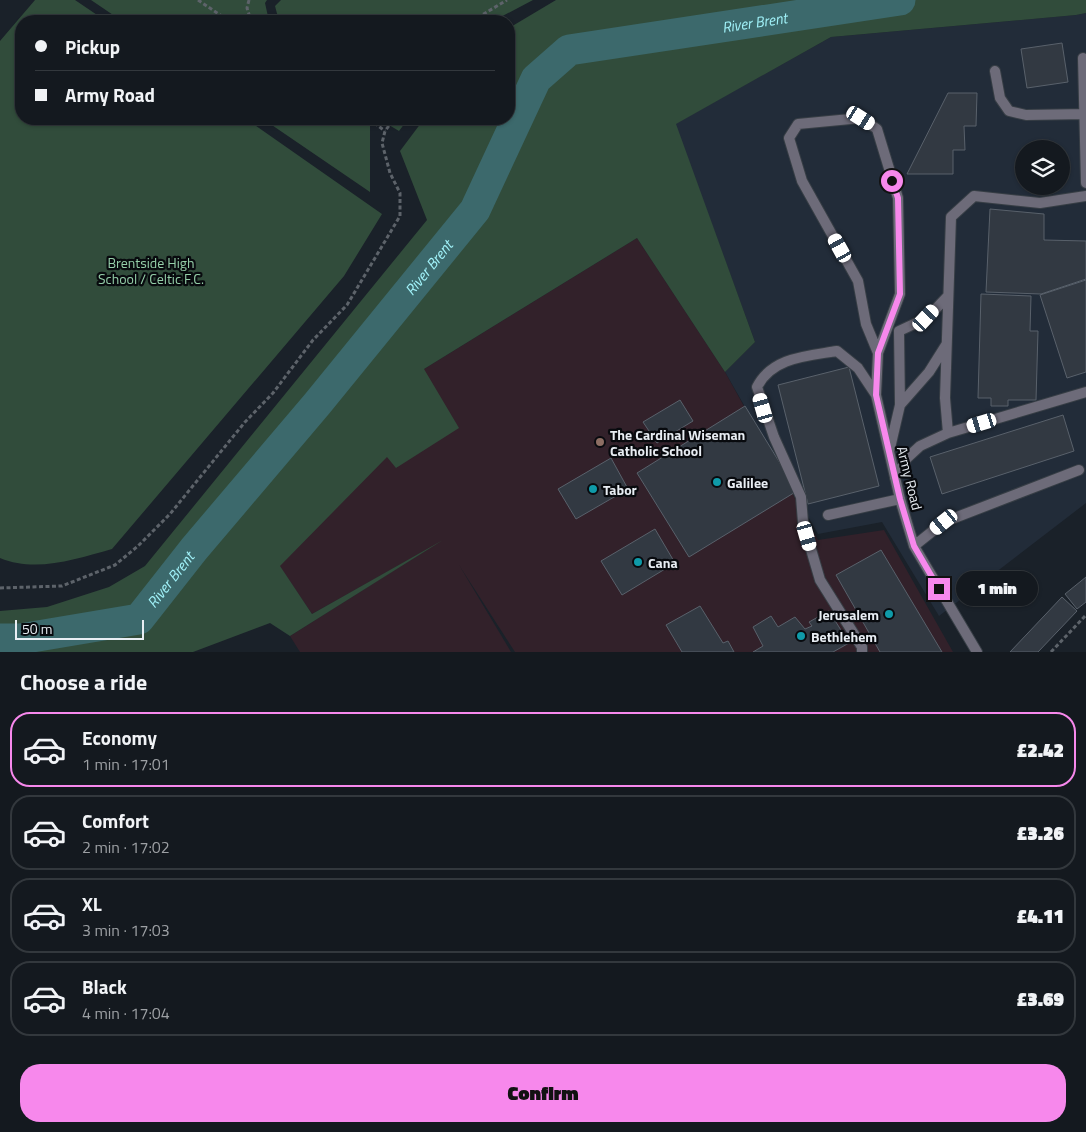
<!DOCTYPE html>
<html lang="en">
<head>
<meta charset="utf-8">
<style>
	body { margin:0; font-family:"Titillium Web",sans-serif; background:#1d2228; color:#f1f3f6; height:100vh; display:flex; flex-direction:column; font-size:19px; white-space:nowrap }
	* { box-sizing:border-box; margin:0 }
	p { font-size:16px; color:#9da0a4 }
	.icon { flex:none; width:28px; height:28px; fill:none; stroke:currentColor; stroke-width:2; stroke-linecap:round; stroke-linejoin:round }
	.map { position:relative; height:652px; overflow:hidden }
	.drawer { display:flex; flex-direction:column; background:#14191f; flex:1 }
	.drawer>* { flex:none }
	.top-card { position:absolute; left:15px; top:15px; width:500px; height:110px; border-radius:20px; box-shadow:0 1px 4px #0004,0 0 0 1px #33383d; display:grid; align-content:center; height:110px; padding:0 20px; background:#14191f }
	.fabs { position:absolute; left:1015px; top:140px; display:grid; gap:10px }
	.fabs a { display:grid; place-items:center; width:55px; height:55px; border-radius:50%; background:#14191f; box-shadow:0 1px 4px #0004,0 0 0 1px #33383d; font-size:25px }
	.scale { position:absolute; left:15px; bottom:12px; width:129px; box-sizing:border-box; padding-left:5px; border:2px solid #e8edf3; border-top:0; font-size:14px; line-height:18px; white-space:nowrap; color:#e8edf3; -webkit-text-stroke:4px #080a0e; paint-order:stroke }
	.end { position:absolute; width:22px; height:22px; margin:-11px; border:6px solid #f788ec; background:#111; box-shadow:0 0 0 2px #111 }
	.from { border-radius:50% }
	.bubble { position:absolute; height:35px; border-radius:18px; background:#14191f; box-shadow:0 1px 4px #0004,0 0 0 1px #33383d; font-size:16px; font-weight:800; line-height:35px; text-align:center }
	.car { position:absolute; width:15px; height:30px; margin:-15px -8px; border-radius:6px; box-shadow:0 0 4px 1px #0007; background:linear-gradient(#fff 24%,#345 0 40%,#fff 0 76%,#345 0 86%,#fff 0) }
	.top-card b { display:flex; align-items:center; gap:18px; height:48px; font-size:19px }
	.top-card b+b { border-top:1px solid #33383d }
	.top-card i { width:12px; height:12px; background:#f1f3f6 }
	ul { padding:0; list-style:none }
	li { display:flex; align-items:center; gap:15px; height:75px; margin:0 10px 8px; padding:0 10px; border:2px solid #33383d; border-radius:20px }
	li div { flex:1 }
	li b { display:block; font-size:19px }
	li em { font-style:normal; font-weight:800 }
	li.selected { border-color:#f788ec }
	li>.icon { width:45px; height:45px; stroke-width:1.5 }
	h2 { padding:0 20px; font-size:22px; line-height:60px }
	.button { display:flex; gap:10px; margin-top:auto; padding:10px 20px }
	.button a { flex:1; height:58px; border-radius:20px; background:#f788ec; color:#111; font-size:20px; font-weight:800; line-height:58px; text-align:center }
	.map>svg:first-child { display:block }
	.built { fill:#222c39; fill-rule:evenodd }
	.education { fill:#32212a }
	.green { fill:#314c3b }
	.lines { fill:none; stroke-linecap:round; stroke-linejoin:round }
	.river { stroke:#3c696c; stroke-width:31 }
	.building { fill:#323942; stroke:#59616b }
	.service-casing { stroke:#373e45; stroke-width:12 }
	.path { stroke:#5d636a; stroke-width:3; stroke-dasharray:4 2.5; stroke-linecap:butt }
	.service { stroke:#6d6b79; stroke-width:10 }
	.route { stroke:#f788ec; stroke-width:6 }
	.education-dot { fill:#8d6e63; stroke:#080a0e; stroke-width:2 }
	.culture-dot { fill:#0f9aa8; stroke:#080a0e; stroke-width:2 }
	.labels { text-anchor:middle; dominant-baseline:central; stroke-width:4.5; stroke-linejoin:round; paint-order:stroke }
	.park-label { font-size:14px; fill:#95cfa9; stroke:#080a0e }
	.poi-label { font-size:14px; font-weight:bold; fill:#e8edf3; stroke:#080a0e; text-anchor:start }
	.street-label { font-size:14px; fill:#e8edf3; stroke:#080a0e }
	.water-label { font-size:15px; font-style:italic; fill:#a1f2f9; stroke:#080a0e }
</style>
</head>
<body>
<div class="map">
<svg width="1086" height="652" viewBox="0 0 1086 652">
	<rect width="100%" height="100%" fill="#1a2129"/>
	<!-- built -->
	<path class="built" d="M1086,13V503L939,616L882,522L818,534L725,372L755,342L675,124L831,37L1076,15ZM1024,149H1061V186H1024Z"/>
	<!-- education -->
	<path class="education" d="M637,238L725,372L818,540L884,530L953,652H515L459,565L511,652H300L290,636L428,549L312,614L279,566L387,456L397,468L424,369Z"/>
	<!-- green -->
	<path class="green" d="M35,0H75L106,21H21V119H246L382,214L344,276L112,549C76,559 36,573 0,558V41Z
		M91,0H267L265,3L269,21H122Z
		M281,0H533L493,21H279L275,6Z
		M556,0H1086V13L1076,15L831,37L676,124L755,342L725,372L637,238L424,369L459,428L396,468L387,457L280,566L312,614L443,540L290,636L270,623L193,652H0V611L47,607L109,587L145,566L427,220L400,151L424,119H509V28Z
		M263,119H361L370,124V192Z
		M379,119H408L399,131Z"/>
	<g class="lines">
		<!-- river -->
		<path class="river" id="s1" d="M0,639H20L139,619L194,549L317,404L475,210L536,79L569,50L900,0"/>
	</g>
	<!-- building -->
	<path class="building" d="M1062,43L1068,82L1027,88L1021,49Z
		M948,93H977L976,126H964L965,150H953V174H907Z
		M990,209L1044,214V240L1086,241V279L1041,294L986,292Z
		M1086,280V372L1067,378L1040,295Z
		M981,294L1031,296L1030,331H1038L1036,400H1008V406H991V398H978Z
		M849,367L879,486L808,504L778,385Z
		M680,400L693,421L657,443L643,422Z
		M745,406L797,491L689,557L637,473Z
		M1063,415L1074,451L942,494L930,457Z
		M611,458L628,489L576,519L558,489Z
		M655,529L675,563L622,595L601,561Z
		M881,550L942,652H880L836,575Z
		M1086,577V602L1077,609L1065,594Z
		M1062,597L1077,611L1038,652H1010Z
		M700,606L723,643L728,641L734,652H682L666,625Z
		M829,611L849,643L833,652H753L763,646L753,627L771,616L778,627L795,617L805,629L812,626L809,622Z"/>
	<g class="lines">
		<defs>
			<path id="service" d="M1083,58L1086,183
				M995,71L1000,98L1009,111L1026,115L1086,114
				M878,353L866,324L858,281L802,181L789,138L798,124L861,118L877,129L898,198L900,294L878,353L876,395L900,499L914,546L977,652
				M900,405L899,331L927,318L948,296
				M948,433L945,398L951,217L974,196L1040,203L1086,196
				M890,448L900,405L929,372L946,345
				M895,478L907,458L920,446L948,433L1086,392
				M828,515L900,499
				M914,546L944,522L1079,470
				M862,652V647L820,580L803,522L801,497L774,437L757,387C772,357 808,356 837,351L858,368L876,395"/>
		</defs>
		<!-- service casing -->
		<use href="#service" class="service-casing"/>
		<!-- path -->
		<path class="path" d="M198,0L229,21
			M249,0L247,8L251,21
			M472,21L507,0
			M369,119L385,131
			M0,588L62,586L115,565L138,546L170,514L245,422L273,393L313,340L347,305L400,216V193L390,173L382,143L385,131L394,119
			M1051,652L1086,615"/>
		<!-- service -->
		<use href="#service" class="service"/>
	</g>
	<g class="lines">
		<!-- route -->
		<path class="route" d="M892,181L898,198L900,294L878,353L876,395L900,499L914,546L939,589"/>
	</g>
	<!-- markers -->
	<circle class="education-dot" cx="600" cy="442" r="5"/>
	<g class="culture-dot">
		<circle cx="717" cy="482" r="5"/>
		<circle cx="593" cy="489" r="5"/>
		<circle cx="638" cy="562" r="5"/>
		<circle cx="889" cy="614" r="5"/>
		<circle cx="801" cy="636" r="5"/>
	</g>
	<g class="labels">
		<!-- park labels -->
		<g class="park-label">
			<text x="151" y="262">Brentside High<tspan x="151" dy="16">School / Celtic F.C.</tspan></text>
		</g>
		<!-- poi labels -->
		<g class="poi-label">
			<text x="610" y="434">The Cardinal Wiseman<tspan x="610" dy="16">Catholic School</tspan></text>
			<text x="727" y="482">Galilee</text>
			<text x="603" y="489">Tabor</text>
			<text x="648" y="562">Cana</text>
			<text x="879" y="614" text-anchor="end">Jerusalem</text>
			<text x="811" y="636">Bethlehem</text>
		</g>
		<!-- street labels -->
		<g class="street-label">
			<text transform="translate(910 478) rotate(76)">Army Road</text>
		</g>
		<!-- water labels -->
		<g class="water-label">
			<text stroke="none"><textPath href="#s1" startOffset="1046">River Brent</textPath></text>
			<text stroke="none"><textPath href="#s1" startOffset="596">River Brent</textPath></text>
			<text stroke="none"><textPath href="#s1" startOffset="191">River Brent</textPath></text>
		</g>
	</g>
</svg>
<div class="fabs">
<a><svg class="icon" aria-label="layers" viewBox="0 0 24 24"><path d="M12 4l9 5-9 5-9-5zM3 14l9 5 9-5"/></svg></a>
</div>
<div class="scale">50 m</div>
<i class="end from" style="left:892px;top:181px"></i>
<i class="end" style="left:939px;top:589px"></i>
<div class="bubble" style="left:956px;top:571px;width:82px">1 min</div>
<i class="car" style="left:861px;top:118px;rotate:122deg"></i>
<i class="car" style="left:840px;top:248px;rotate:331deg"></i>
<i class="car" style="left:926px;top:318px;rotate:43deg"></i>
<i class="car" style="left:763px;top:408px;rotate:344deg"></i>
<i class="car" style="left:982px;top:423px;rotate:253deg"></i>
<i class="car" style="left:944px;top:522px;rotate:231deg"></i>
<i class="car" style="left:807px;top:536px;rotate:164deg"></i>
<div class="top-card">
<b><i class="from"></i>Pickup</b>
<b><i></i>Army Road</b>
</div>
</div>
<section class="drawer">
<h2>Choose a ride</h2>
<ul>
<li class="selected"><svg class="icon" aria-label="car" viewBox="0 0 24 24"><path d="M5 17H2v-5l4-1 3-4h7l3 4 3 1v5h-3M9 17h6M6 11h13"/><circle cx="7" cy="17" r="2"/><circle cx="17" cy="17" r="2"/></svg><div><b>Economy</b><p>1 min · 17:01</p></div><em>£2.42</em></li>
<li><svg class="icon" aria-label="car" viewBox="0 0 24 24"><path d="M5 17H2v-5l4-1 3-4h7l3 4 3 1v5h-3M9 17h6M6 11h13"/><circle cx="7" cy="17" r="2"/><circle cx="17" cy="17" r="2"/></svg><div><b>Comfort</b><p>2 min · 17:02</p></div><em>£3.26</em></li>
<li><svg class="icon" aria-label="car" viewBox="0 0 24 24"><path d="M5 17H2v-5l4-1 3-4h7l3 4 3 1v5h-3M9 17h6M6 11h13"/><circle cx="7" cy="17" r="2"/><circle cx="17" cy="17" r="2"/></svg><div><b>XL</b><p>3 min · 17:03</p></div><em>£4.11</em></li>
<li><svg class="icon" aria-label="car" viewBox="0 0 24 24"><path d="M5 17H2v-5l4-1 3-4h7l3 4 3 1v5h-3M9 17h6M6 11h13"/><circle cx="7" cy="17" r="2"/><circle cx="17" cy="17" r="2"/></svg><div><b>Black</b><p>4 min · 17:04</p></div><em>£3.69</em></li>
</ul>
<div class="button"><a>Confirm</a></div>
</section>
</body>
</html>
